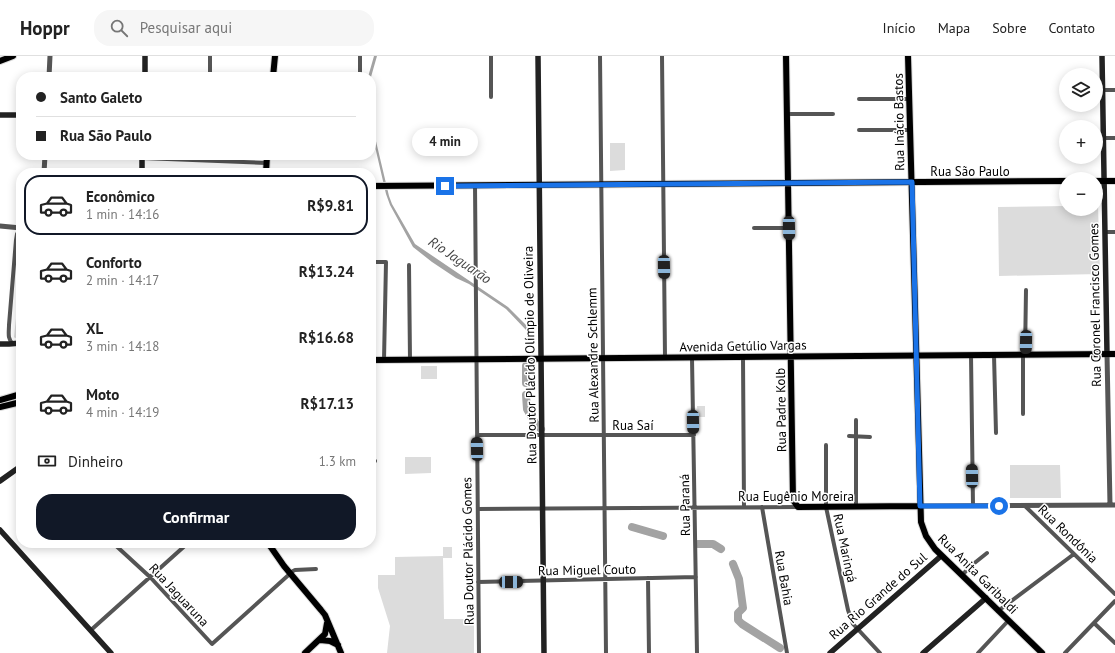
<!DOCTYPE html>
<html lang="pt">
<head>
<meta charset="utf-8">
<style>
	body { margin:0; font-family:"PT Sans",sans-serif; background:#f6f6f6; color:#222; height:100vh; display:flex; flex-direction:column; font-size:15px; white-space:nowrap }
	* { box-sizing:border-box; margin:0 }
	p { font-size:13px; color:#767676 }
	.icon { flex:none; width:22px; height:22px; fill:none; stroke:currentColor; stroke-width:2; stroke-linecap:round; stroke-linejoin:round }
	.map { position:relative; flex:1; overflow:hidden }
	.panel { position:absolute; left:16px; top:112px; width:360px; height:380px; display:flex; flex-direction:column; background:#fff; border-radius:16px; box-shadow:0 2px 10px #0003 }
	.panel>* { flex:none }
	.top-card { position:absolute; left:16px; top:16px; width:360px; height:88px; border-radius:16px; box-shadow:0 2px 10px #0003; display:grid; align-content:center; height:88px; padding:0 20px; background:#fff }
	.tools { position:absolute; left:1059px; top:12px; display:grid; gap:8px }
	.tools a { display:grid; place-items:center; width:44px; height:44px; border-radius:50%; background:#fff; box-shadow:0 2px 10px #0003; font-size:20px }
	.end { position:absolute; width:18px; height:18px; margin:-9px; border:5px solid #1a73e8; background:#fff; box-shadow:0 0 0 2px #fff }
	.from { border-radius:50% }
	.bubble { position:absolute; height:28px; border-radius:14px; background:#fff; box-shadow:0 2px 10px #0003; font-size:13px; font-weight:700; line-height:28px; text-align:center }
	.car { position:absolute; width:12px; height:24px; margin:-12px -6px; border-radius:5px; box-shadow:0 0 3px 1px #0007; background:linear-gradient(#222 24%,#8ab4d8 0 40%,#222 0 76%,#8ab4d8 0 86%,#222 0) }
	.top-card b { display:flex; align-items:center; gap:14px; height:38px; font-size:15px }
	.top-card b+b { border-top:1px solid #e0e0e0 }
	.top-card i { width:10px; height:10px; background:#222 }
	ul { padding:7px 0 0; list-style:none }
	li { display:flex; align-items:center; gap:12px; height:60px; margin:0 8px 6px; padding:0 12px; border:2px solid transparent; border-radius:16px }
	li div { flex:1 }
	li b { display:block; font-size:15px }
	li em { font-style:normal; font-weight:700 }
	li.active { border-color:#111827 }
	li>.icon { width:36px; height:36px; stroke-width:1.5 }
	.pay { display:flex; align-items:center; gap:10px; height:44px; padding:0 20px; font-size:15px }
	.pay p { margin-inline-start:auto }
	.action { display:flex; gap:8px; margin-top:auto; padding:8px 20px }
	.action a { flex:1; height:46px; border-radius:16px; background:#111827; color:#fff; font-size:16px; font-weight:700; line-height:46px; text-align:center }
	header { display:flex; align-items:center; gap:24px; box-sizing:border-box; height:56px; padding:0 20px; background:#fff; border-bottom:1px solid #e0e0e0 }
	header strong { font-size:19px }
	nav { display:flex; gap:22px; margin-inline-start:auto; font-size:14px }
	.search { width:280px; height:36px; background:#f6f6f6; display:flex; align-items:center; gap:10px; box-sizing:border-box; padding:0 14px; border-radius:16px; color:#767676; font-size:15px }
	.map>svg:first-child { display:block }
	.green { fill:#dcdcdc }
	.water { fill:#a3a3a3 }
	.lines { fill:none; stroke-linecap:round; stroke-linejoin:round }
	.river { stroke:#a3a3a3; stroke-width:8 }
	.primary-casing { stroke:#dbdbdb; stroke-width:8 }
	.minor { stroke:#555; stroke-width:4 }
	.tertiary { stroke:#555; stroke-width:5 }
	.secondary { stroke:#222; stroke-width:5.5 }
	.primary { stroke:#000; stroke-width:6 }
	.route { stroke:#1a73e8; stroke-width:5 }
	.labels { text-anchor:middle; dominant-baseline:central; stroke-width:3; stroke-linejoin:round; paint-order:stroke }
	.street-label { font-size:13px; fill:#000; stroke:#fff }
	.water-label { font-size:14px; font-style:italic; fill:#444; stroke:#fff }
</style>
</head>
<body>
<header>
<strong>Hoppr</strong>
<div class="search"><svg class="icon" aria-label="search" viewBox="0 0 24 24"><circle cx="10" cy="10" r="6"/><path d="M15 15l6 6"/></svg>Pesquisar aqui</div>
<nav><a>Início</a><a>Mapa</a><a>Sobre</a><a>Contato</a></nav>
</header>
<div class="map">
<svg width="1115" height="597" viewBox="0 0 1115 597">
	<rect width="100%" height="100%" fill="#fff"/>
	<!-- green -->
	<path class="green" d="M610,87H625V114L610,115Z
		M1096,149H1098L1100,218L999,220L998,151L1066,150V153H1096Z
		M16,262H19L18,281L15,282L14,281Z
		M421,310H437V323H421Z
		M697,350H705V361H698Z
		M405,401H431V417L405,418Z
		M1010,409H1060L1061,442H1010Z
		M443,491H452V502H443L444,563H474V597H387L390,570L378,532V519H395V501L443,500Z"/>
	<!-- water -->
	<path class="water" d="M374,0H377L371,21H368Z
		M371,36L375,81L389,140L392,148L415,188L508,251L525,268L531,275H527L506,253L469,228L456,222L432,206L413,191L390,149L386,138L373,82L371,62Z"/>
	<g class="lines">
		<!-- river -->
		<path class="river" d="M526,310V327
			M526,339L527,353L535,367L541,373
			M632,471L663,480
			M698,488H713L721,493
			M733,508L739,523L743,552L738,557V564L742,568L780,592"/>
		<defs>
			<path id="primary" d="M786,0L793,444L798,451L920,450
				M908,0L921,466L926,480L935,493L1042,597
				M0,5L13,0
				M273,21L275,0
				M266,117L267,99
				M1096,125H1115
				M371,130L1066,125
				M371,304L1115,298
				M0,344L21,338
				M0,351L21,346
				M268,487L284,510L321,554L325,559L341,597
				M320,584L330,585L338,589
				M305,597L325,578L327,567"/>
		</defs>
		<!-- primary casing -->
		<use href="#primary" class="primary-casing"/>
		<!-- minor -->
		<path class="minor" d="M210,0V21
			M360,0V21
			M600,0L606,597
			M662,0L665,302
			M1102,34H1115
			M491,41V0
			M859,43H910
			M787,58H833
			M859,74H910
			M1103,82H1115
			M142,102L266,107
			M475,129L479,597
			M754,172H789
			M1105,176H1115
			M371,206H386L384,304
			M409,209L410,304
			M13,288C7,283 9,276 9,269L16,184L17,178L21,174
			M971,299L973,450
			M994,299L996,377
			M1025,299L1026,234
			M743,301L744,451
			M692,302L697,597
			M1023,358V299
			M856,364V451
			M477,379H694
			M849,380L870,381
			M826,389V451L848,554L853,568L880,597
			M371,404L375,405
			M1025,450L1115,538
			M762,451L787,597
			M478,453L798,451
			M113,487L150,521L212,588L293,515L295,514L316,513
			M962,519L972,509L987,497
			M648,522L649,597
			M478,526L696,521
			M998,555L1074,498
			M1094,567L1115,587
			M91,574L188,487
			M978,597L1008,565
			M1065,597L1115,545"/>
		<!-- tertiary -->
		<path class="tertiary" d="M49,21L50,0
			M44,117L45,99
			M0,170L21,172
			M1107,298L1110,449
			M920,450L1115,449"/>
		<!-- secondary -->
		<path class="secondary" d="M538,0L544,597
			M1102,0L1107,298
			M145,21V0
			M0,59H21
			M142,117V99
			M0,288H9L21,287
			M0,425L21,410
			M0,474L111,597
			M830,597L941,500
			M923,597L986,542"/>
		<!-- primary -->
		<use href="#primary" class="primary"/>
	</g>
	<g class="lines">
		<!-- route -->
		<path class="route" d="M445,130L912,126L920,450H999"/>
	</g>
	<g class="labels">
		<!-- street labels -->
		<g class="street-label">
			<text transform="translate(899 66) rotate(-91)">Rua Inácio Bastos</text>
			<text x="970" y="115">Rua São Paulo</text>
			<text transform="translate(1095 249) rotate(-91)">Rua Coronel Francisco Gomes</text>
			<text transform="translate(743 290) rotate(-1)">Avenida Getúlio Vargas</text>
			<text transform="translate(530 299) rotate(-91)">Rua Doutor Plácido Olímpio de Oliveira</text>
			<text transform="translate(593 299) rotate(-91)">Rua Alexandre Schlemm</text>
			<text transform="translate(781 354) rotate(-91)">Rua Padre Kolb</text>
			<text x="633" y="369">Rua Saí</text>
			<text x="796" y="440">Rua Eugênio Moreira</text>
			<text transform="translate(685 449) rotate(-91)">Rua Paraná</text>
			<text transform="translate(1068 478) rotate(44)">Rua Rondônia</text>
			<text transform="translate(845 492) rotate(78)">Rua Maringá</text>
			<text transform="translate(468 495) rotate(-91)">Rua Doutor Plácido Gomes</text>
			<text transform="translate(587 514) rotate(-1)">Rua Miguel Couto</text>
			<text transform="translate(978 518) rotate(45)">Rua Anita Garibaldi</text>
			<text transform="translate(784 522) rotate(80)">Rua Bahia</text>
			<text transform="translate(179 539) rotate(47)">Rua Jaguaruna</text>
			<text transform="translate(878 540) rotate(-41)">Rua Rio Grande do Sul</text>
		</g>
		<!-- water labels -->
		<g class="water-label">
			<text transform="translate(460 204) rotate(34)">Rio Jaguarão</text>
		</g>
	</g>
</svg>
<div class="tools">
<a><svg class="icon" aria-label="layers" viewBox="0 0 24 24"><path d="M12 4l9 5-9 5-9-5zM3 14l9 5 9-5"/></svg></a>
<a>+</a>
<a>−</a>
</div>
<i class="end from" style="left:999px;top:450px"></i>
<i class="end" style="left:445px;top:130px"></i>
<div class="bubble" style="left:412px;top:72px;width:66px">4 min</div>
<i class="car" style="left:789px;top:172px;rotate:179deg"></i>
<i class="car" style="left:664px;top:211px;rotate:179deg"></i>
<i class="car" style="left:1026px;top:286px;rotate:181deg"></i>
<i class="car" style="left:693px;top:366px;rotate:179deg"></i>
<i class="car" style="left:477px;top:393px;rotate:359deg"></i>
<i class="car" style="left:972px;top:420px;rotate:359deg"></i>
<i class="car" style="left:511px;top:526px;rotate:89deg"></i>
<div class="top-card">
<b><i class="from"></i>Santo Galeto</b>
<b><i></i>Rua São Paulo</b>
</div>
<section class="panel">
<ul>
<li class="active"><svg class="icon" aria-label="car" viewBox="0 0 24 24"><path d="M5 17H2v-5l4-1 3-4h7l3 4 3 1v5h-3M9 17h6M6 11h13"/><circle cx="7" cy="17" r="2"/><circle cx="17" cy="17" r="2"/></svg><div><b>Econômico</b><p>1 min · 14:16</p></div><em>R$9.81</em></li>
<li><svg class="icon" aria-label="car" viewBox="0 0 24 24"><path d="M5 17H2v-5l4-1 3-4h7l3 4 3 1v5h-3M9 17h6M6 11h13"/><circle cx="7" cy="17" r="2"/><circle cx="17" cy="17" r="2"/></svg><div><b>Conforto</b><p>2 min · 14:17</p></div><em>R$13.24</em></li>
<li><svg class="icon" aria-label="car" viewBox="0 0 24 24"><path d="M5 17H2v-5l4-1 3-4h7l3 4 3 1v5h-3M9 17h6M6 11h13"/><circle cx="7" cy="17" r="2"/><circle cx="17" cy="17" r="2"/></svg><div><b>XL</b><p>3 min · 14:18</p></div><em>R$16.68</em></li>
<li><svg class="icon" aria-label="car" viewBox="0 0 24 24"><path d="M5 17H2v-5l4-1 3-4h7l3 4 3 1v5h-3M9 17h6M6 11h13"/><circle cx="7" cy="17" r="2"/><circle cx="17" cy="17" r="2"/></svg><div><b>Moto</b><p>4 min · 14:19</p></div><em>R$17.13</em></li>
</ul>
<div class="pay"><svg class="icon" aria-label="cash" viewBox="0 0 24 24"><path d="M3 7h18v10H3z"/><circle cx="12" cy="12" r="2"/></svg>Dinheiro<p>1.3 km</p></div>
<div class="action"><a>Confirmar</a></div>
</section>
</div>
</body>
</html>
